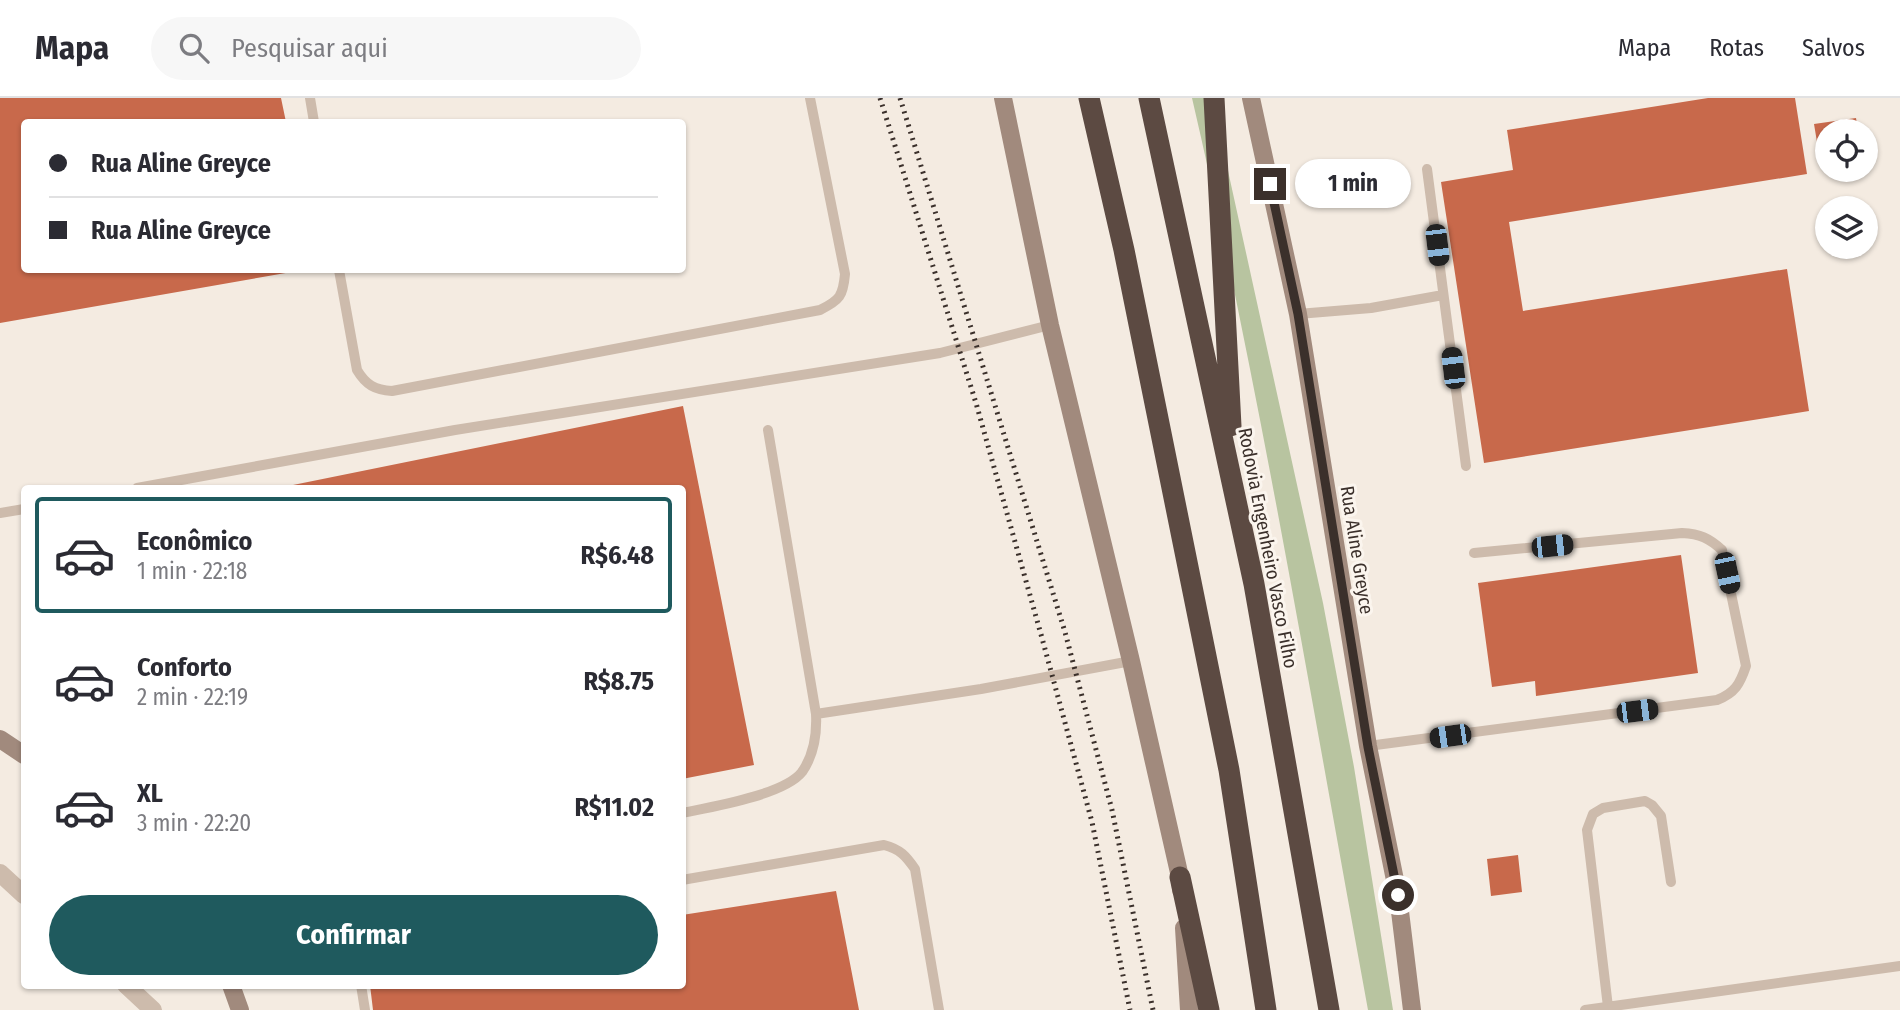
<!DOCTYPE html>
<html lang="pt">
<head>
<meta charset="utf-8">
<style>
	body { margin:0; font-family:"Fira Sans Condensed",sans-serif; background:#f7f7f7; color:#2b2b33; height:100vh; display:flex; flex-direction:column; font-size:26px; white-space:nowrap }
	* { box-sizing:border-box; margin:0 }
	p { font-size:23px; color:#7c7c81 }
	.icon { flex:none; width:38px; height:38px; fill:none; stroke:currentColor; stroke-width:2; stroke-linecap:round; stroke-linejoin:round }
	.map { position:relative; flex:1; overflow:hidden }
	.details { position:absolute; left:21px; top:387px; width:665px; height:504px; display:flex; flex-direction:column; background:#fff; border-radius:7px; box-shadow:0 2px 5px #0004 }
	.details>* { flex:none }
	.banner { position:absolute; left:21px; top:21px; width:665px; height:154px; border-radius:7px; box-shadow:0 2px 5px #0004; display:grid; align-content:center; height:154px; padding:0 28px; background:#fff }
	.fabs { position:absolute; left:1815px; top:21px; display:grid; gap:14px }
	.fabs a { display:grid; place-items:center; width:63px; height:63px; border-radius:50%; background:#fff; box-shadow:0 2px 5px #0004; font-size:35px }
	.end { position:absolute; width:32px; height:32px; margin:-16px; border:9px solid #3b302b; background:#fff; box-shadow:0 0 0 4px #fff }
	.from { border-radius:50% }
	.bubble { position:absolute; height:49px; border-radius:24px; background:#fff; box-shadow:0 2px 5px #0004; font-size:23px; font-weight:700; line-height:49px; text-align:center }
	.car { position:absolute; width:21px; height:42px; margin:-21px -10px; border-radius:9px; box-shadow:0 0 5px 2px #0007; background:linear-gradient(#222 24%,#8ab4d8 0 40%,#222 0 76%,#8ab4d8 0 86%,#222 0) }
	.banner b { display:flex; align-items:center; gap:24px; height:66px; font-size:26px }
	.banner b+b { border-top:2px solid #e1e1e2 }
	.banner i { width:18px; height:18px; background:#2b2b33 }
	ul { padding:12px 0 0; list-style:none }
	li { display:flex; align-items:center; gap:21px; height:116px; margin:0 14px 10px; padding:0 14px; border:4px solid transparent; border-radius:7px }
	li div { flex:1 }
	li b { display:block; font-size:26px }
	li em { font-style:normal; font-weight:700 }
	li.on { border-color:#1f5a5e }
	li>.icon { width:63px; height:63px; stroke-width:1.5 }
	.cta { display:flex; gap:14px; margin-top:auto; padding:14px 28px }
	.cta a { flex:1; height:80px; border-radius:42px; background:#1f5a5e; color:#fff; font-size:28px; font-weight:700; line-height:80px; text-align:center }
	header { display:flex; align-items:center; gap:42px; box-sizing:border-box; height:98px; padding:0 35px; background:#fff; border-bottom:2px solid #e1e1e2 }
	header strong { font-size:33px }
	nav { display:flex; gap:38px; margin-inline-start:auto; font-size:24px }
	.search { width:490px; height:63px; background:#f7f7f7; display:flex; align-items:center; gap:18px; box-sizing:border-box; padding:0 24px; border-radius:38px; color:#7c7c81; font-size:26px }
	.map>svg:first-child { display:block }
	.green { fill:#b8c4a0 }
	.building { fill:#c8694b }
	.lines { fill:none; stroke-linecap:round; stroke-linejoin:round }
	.service { stroke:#cdbbac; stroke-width:10 }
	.minor { stroke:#cdbbac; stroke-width:18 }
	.secondary { stroke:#a18a7d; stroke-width:18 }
	.motorway { stroke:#5c4a42; stroke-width:21 }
	.rail { stroke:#3b302b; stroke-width:5; stroke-dasharray:2 5; stroke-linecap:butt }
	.route { stroke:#3b302b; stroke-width:9 }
	.labels { text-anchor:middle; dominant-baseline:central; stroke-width:6; stroke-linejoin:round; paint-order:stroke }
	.street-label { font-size:19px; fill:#3b302b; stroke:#fbf5ee }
</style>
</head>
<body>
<header>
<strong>Mapa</strong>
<div class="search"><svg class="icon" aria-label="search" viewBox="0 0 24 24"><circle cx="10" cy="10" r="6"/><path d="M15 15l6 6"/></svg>Pesquisar aqui</div>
<nav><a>Mapa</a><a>Rotas</a><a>Salvos</a></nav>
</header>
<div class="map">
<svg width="1900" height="912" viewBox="0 0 1900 912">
	<rect width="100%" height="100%" fill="#f4ebe1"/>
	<!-- green -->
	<path class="green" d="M1192,0H1212L1323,505L1354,669L1393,912H1368C1312,608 1262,301 1192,0Z"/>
	<!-- building -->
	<path class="building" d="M0,0H281L286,24H24V172L297,173L0,225Z
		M1708,0H1795L1807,76L1509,124L1523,213L1787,171L1809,313L1484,365L1441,84L1513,72L1507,32Z
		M1856,20L1858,33H1827V67L1821,68L1814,26Z
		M683,308L754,667L682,681V390H293V387Z
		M1681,457L1698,575L1536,598L1535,583L1492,589L1478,485Z
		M1518,757L1522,794L1491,798L1487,761Z
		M836,793L859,912H373L370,887H682V817Z"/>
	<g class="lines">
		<!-- service -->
		<path class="service" d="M310,0L314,24
			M1427,71L1466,368
			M339,172L357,272C366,287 375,292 392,293L820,212C840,202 843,198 845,176L810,0
			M1298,216L1371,210L1443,197
			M137,390L455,332L940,255L1050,227
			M0,415L24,411
			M816,616L981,591L1131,563
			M1368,648L1717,602C1735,595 1740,586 1746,568L1722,452C1709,440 1700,436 1682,435L1474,455
			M682,715C711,709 784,697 802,674C814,657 817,636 816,616L768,332
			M682,782L884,747C900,751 906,758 915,771L939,912
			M361,887L365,912
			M1608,909L1587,732L1593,716L1603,710L1645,703L1652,707L1661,718L1671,784
			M1585,912L1900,868"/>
		<!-- minor -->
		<path class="minor" d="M0,775L24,797
			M126,887L153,912"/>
		<!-- secondary -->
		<path class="secondary" d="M1003,0L1050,227L1131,563L1180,779L1181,792
			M1251,0L1298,216L1368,648L1398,797L1412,912
			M0,641L24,657
			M1184,830L1189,912
			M231,887L240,912"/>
		<!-- motorway -->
		<path class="motorway" d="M1089,0L1124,152L1229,672L1266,912
			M1149,0L1254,486L1329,912
			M1214,0L1231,328
			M1180,779L1209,912"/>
		<!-- rail -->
		<path class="rail" d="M880,0L976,305L1042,540L1092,724L1130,912
			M900,0L1065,534L1112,712L1153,912"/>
	</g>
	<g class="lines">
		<!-- route -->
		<path class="route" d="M1270,86L1298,216L1368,649L1398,797"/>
	</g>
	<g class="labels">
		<!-- street labels -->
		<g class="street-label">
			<text transform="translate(1268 450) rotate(79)">Rodovia Engenheiro Vasco Filho</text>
			<text transform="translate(1357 452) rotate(81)">Rua Aline Greyce</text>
		</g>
	</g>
</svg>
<div class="fabs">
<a><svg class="icon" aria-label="locate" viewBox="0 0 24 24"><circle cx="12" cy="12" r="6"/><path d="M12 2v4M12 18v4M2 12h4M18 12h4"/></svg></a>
<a><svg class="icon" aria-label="layers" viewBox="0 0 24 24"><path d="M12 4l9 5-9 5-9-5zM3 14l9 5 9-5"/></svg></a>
</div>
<i class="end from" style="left:1398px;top:797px"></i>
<i class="end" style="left:1270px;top:86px"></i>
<div class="bubble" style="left:1295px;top:61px;width:116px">1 min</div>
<i class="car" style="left:1437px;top:147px;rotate:173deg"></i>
<i class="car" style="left:1453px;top:270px;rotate:353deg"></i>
<i class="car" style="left:1552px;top:448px;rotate:84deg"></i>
<i class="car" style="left:1727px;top:475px;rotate:168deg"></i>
<i class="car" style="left:1637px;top:613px;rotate:83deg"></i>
<i class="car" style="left:1450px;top:638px;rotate:262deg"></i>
<div class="banner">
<b><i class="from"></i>Rua Aline Greyce</b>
<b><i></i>Rua Aline Greyce</b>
</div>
<section class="details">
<ul>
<li class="on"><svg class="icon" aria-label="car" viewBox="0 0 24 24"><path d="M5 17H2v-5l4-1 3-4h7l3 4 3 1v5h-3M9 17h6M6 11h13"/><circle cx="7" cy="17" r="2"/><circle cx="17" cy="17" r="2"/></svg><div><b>Econômico</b><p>1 min · 22:18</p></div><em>R$6.48</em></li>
<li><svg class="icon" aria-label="car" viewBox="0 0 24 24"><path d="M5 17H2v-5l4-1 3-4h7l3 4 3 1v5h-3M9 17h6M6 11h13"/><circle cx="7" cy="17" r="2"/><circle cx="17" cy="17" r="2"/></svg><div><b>Conforto</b><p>2 min · 22:19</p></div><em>R$8.75</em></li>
<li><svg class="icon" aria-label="car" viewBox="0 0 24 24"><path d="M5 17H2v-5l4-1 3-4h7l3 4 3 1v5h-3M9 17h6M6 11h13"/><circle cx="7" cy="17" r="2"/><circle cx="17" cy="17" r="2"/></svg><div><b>XL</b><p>3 min · 22:20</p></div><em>R$11.02</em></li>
</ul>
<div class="cta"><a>Confirmar</a></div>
</section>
</div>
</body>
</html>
